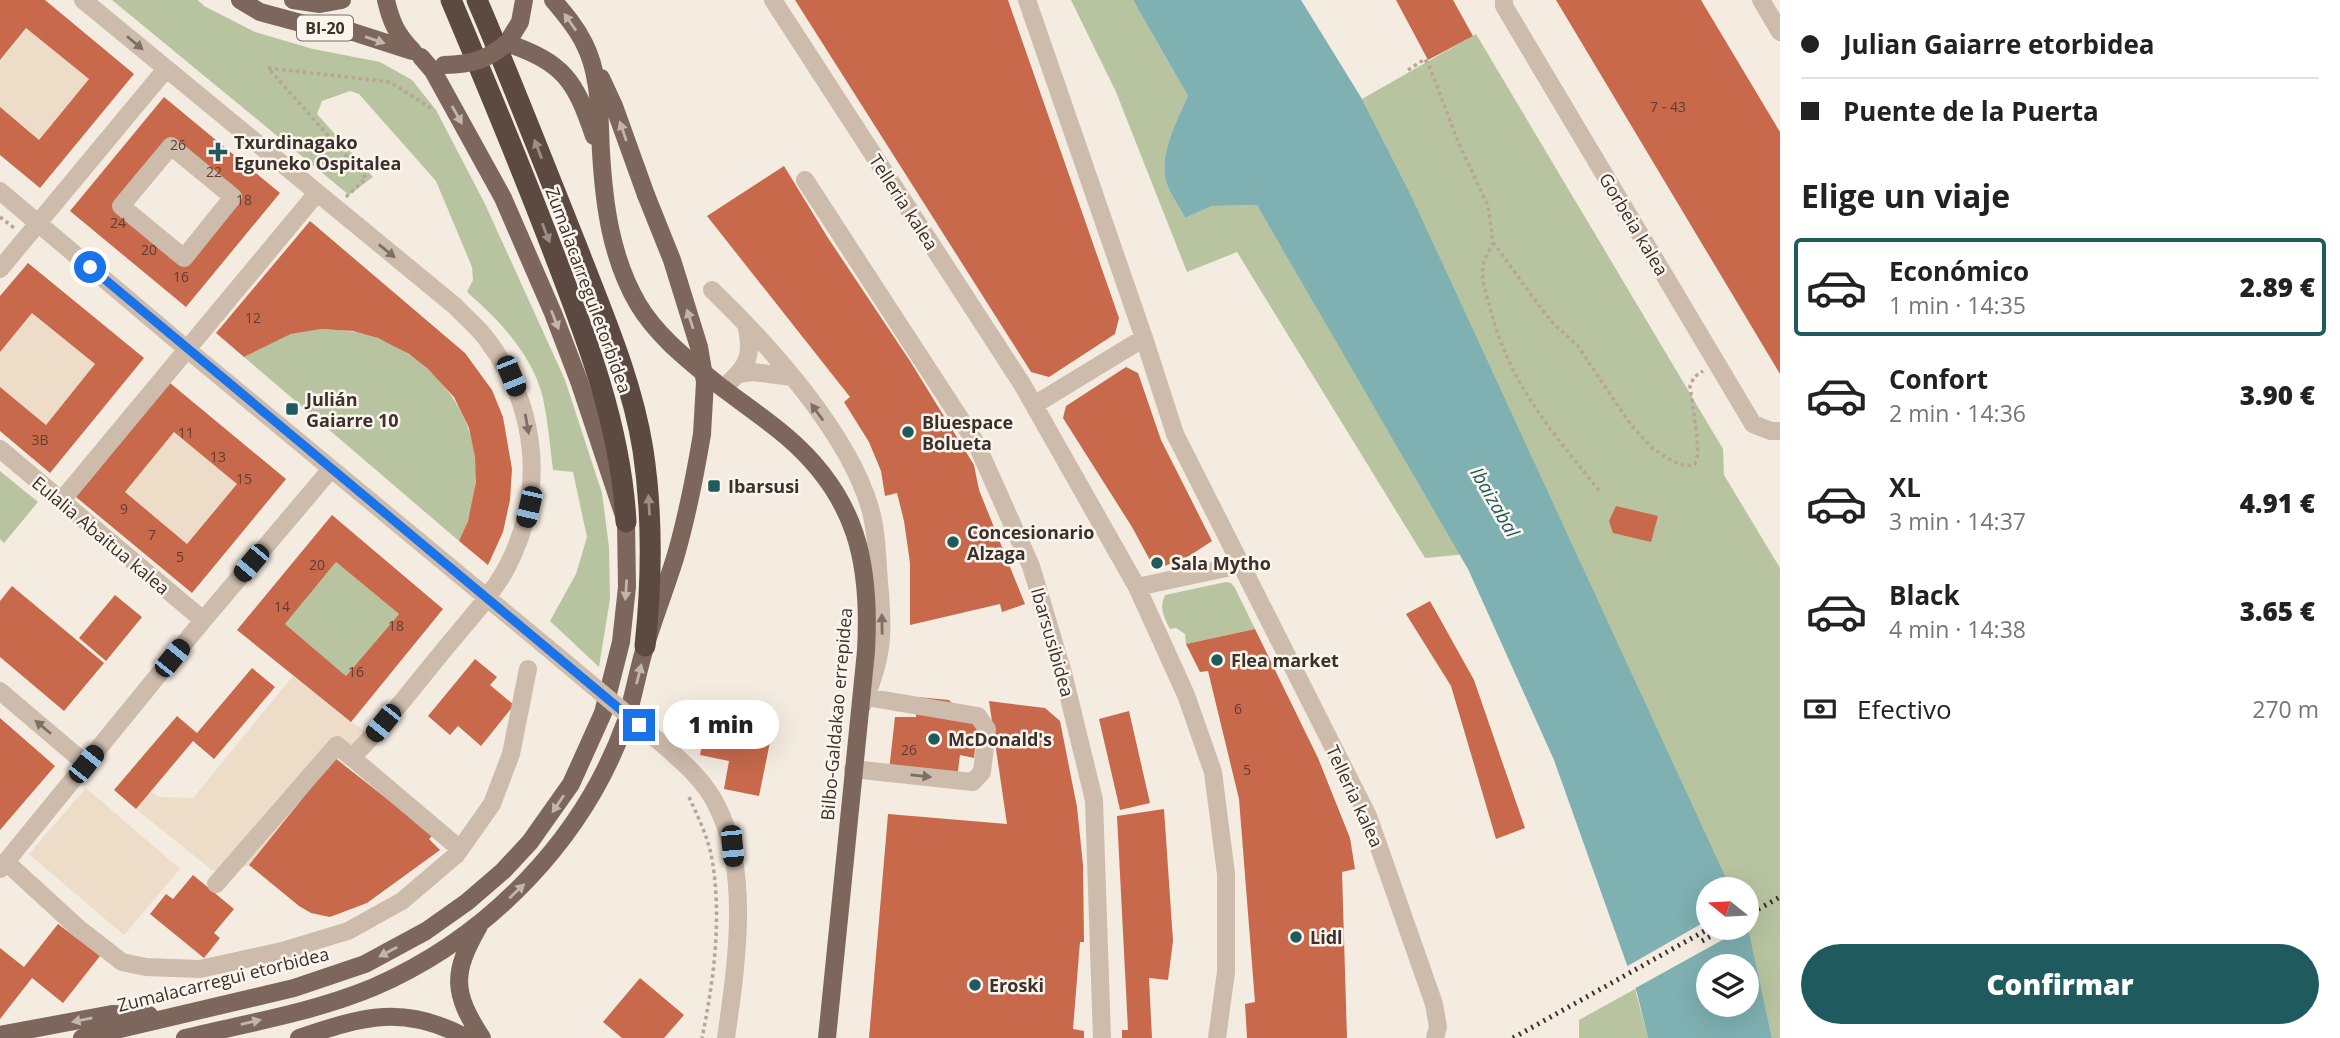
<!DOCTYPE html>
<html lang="es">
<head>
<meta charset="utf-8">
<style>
	body { margin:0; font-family:"Open Sans",sans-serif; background:#f6f6f6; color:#222; height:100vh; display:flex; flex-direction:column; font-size:26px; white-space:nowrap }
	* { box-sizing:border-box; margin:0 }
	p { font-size:23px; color:#767676 }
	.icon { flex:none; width:38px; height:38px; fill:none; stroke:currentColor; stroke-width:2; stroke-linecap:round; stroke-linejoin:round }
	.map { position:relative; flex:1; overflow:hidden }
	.drawer { display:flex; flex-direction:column; background:#fff; width:560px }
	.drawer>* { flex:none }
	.hud { display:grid; align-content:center; height:154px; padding:0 21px; background:#fff }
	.needle { width:46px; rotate:288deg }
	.fabs { position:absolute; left:1696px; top:877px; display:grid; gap:14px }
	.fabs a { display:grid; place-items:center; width:63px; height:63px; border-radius:50%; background:#fff; box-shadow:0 7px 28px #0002; font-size:35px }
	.end { position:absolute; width:32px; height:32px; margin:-16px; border:9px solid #1a73e8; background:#fff; box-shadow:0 0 0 4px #fff }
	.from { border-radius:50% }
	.bubble { position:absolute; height:49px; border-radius:24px; background:#fff; box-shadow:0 7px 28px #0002; font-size:23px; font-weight:800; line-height:49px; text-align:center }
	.car { position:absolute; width:21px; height:42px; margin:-21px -10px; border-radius:9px; box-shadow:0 0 5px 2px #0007; background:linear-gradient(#222 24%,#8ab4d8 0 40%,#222 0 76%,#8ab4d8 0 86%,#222 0) }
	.hud b { display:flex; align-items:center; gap:24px; height:66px; font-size:26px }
	.hud b+b { border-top:2px solid #e0e0e0 }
	.hud i { width:18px; height:18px; background:#222 }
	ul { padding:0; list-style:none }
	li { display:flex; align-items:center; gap:21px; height:98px; margin:0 14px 10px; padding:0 7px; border:4px solid transparent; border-radius:7px }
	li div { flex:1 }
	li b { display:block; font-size:26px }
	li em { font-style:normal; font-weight:800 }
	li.selected { border-color:#1f5a5e }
	li>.icon { width:63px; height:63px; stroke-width:1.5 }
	h2 { padding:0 21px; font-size:32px; line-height:84px }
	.pay { display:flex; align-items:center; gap:18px; height:77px; padding:0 21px; font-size:26px }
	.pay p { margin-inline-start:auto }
	.button { display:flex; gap:14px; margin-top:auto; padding:14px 21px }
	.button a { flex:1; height:80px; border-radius:42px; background:#1f5a5e; color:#fff; font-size:28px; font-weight:800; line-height:80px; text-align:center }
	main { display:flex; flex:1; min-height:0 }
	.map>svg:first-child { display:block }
	.green { fill:#b8c4a0 }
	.plaza { fill:#ecdcc8 }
	.water { fill:#7fb0b2; fill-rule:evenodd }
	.pier { fill:#f4ebe1 }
	.building { fill:#c8694b; fill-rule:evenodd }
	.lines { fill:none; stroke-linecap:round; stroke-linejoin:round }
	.path { stroke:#b9a596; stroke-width:3.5; stroke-dasharray:3.5 3.5; stroke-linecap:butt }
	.minor { stroke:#cdbbac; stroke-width:18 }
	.major { stroke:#7d675c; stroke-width:18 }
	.highway { stroke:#5c4a42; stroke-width:21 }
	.rail { stroke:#3b302b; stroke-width:5; stroke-dasharray:2 5; stroke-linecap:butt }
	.minor-bridge { stroke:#cdbbac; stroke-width:18 }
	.major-bridge { stroke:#7d675c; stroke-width:18 }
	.oneway { fill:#c2b5ac }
	.oneway2 { fill:#7d6f65 }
	.oneway3 { fill:#9c8e87 }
	.route { stroke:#1a73e8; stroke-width:9 }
	.poi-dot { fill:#1f5a5e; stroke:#fbf5ee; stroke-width:2.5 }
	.labels { text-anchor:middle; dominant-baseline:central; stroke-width:5; stroke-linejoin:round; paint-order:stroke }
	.number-label { font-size:14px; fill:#5e3e33 }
	.shield { fill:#fbf5ee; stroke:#756b66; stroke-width:2 }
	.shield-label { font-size:16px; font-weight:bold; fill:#3b302b }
	.poi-label { font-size:18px; font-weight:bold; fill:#3b302b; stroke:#fbf5ee; text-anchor:start }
	.street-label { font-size:18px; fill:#3b302b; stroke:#fbf5ee }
	.water-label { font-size:19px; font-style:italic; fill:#1f5a5e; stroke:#fbf5ee }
</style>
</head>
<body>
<main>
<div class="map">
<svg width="1780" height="1038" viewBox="0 0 1780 1038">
	<rect width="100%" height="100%" fill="#f4ebe1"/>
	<!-- green -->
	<path class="green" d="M112,0H198L204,6L255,32L313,49L380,62L412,80L436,110L485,204L565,380L602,493L609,547L610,599L599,667L550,621L576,574L587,537L573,472L553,470C550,446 548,422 543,398C533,355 499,320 467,292L473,280L472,267L436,181L359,94L350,91L322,101L317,114L373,177L349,195Z
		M1071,0H1133L1188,96C1177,120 1161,150 1165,177C1167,190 1179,206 1185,218L1212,206L1257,205L1467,554L1425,558L1237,252L1187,272L1116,92Z
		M1476,34L1723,449L1724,475L1780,568V1038H1772L1751,946L1743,928H1746V889H1726L1410,193L1362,99Z
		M322,329C342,330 361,331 380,339C462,374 501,459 459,541L244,357L291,334Z
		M0,471L38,502L4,543L0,539Z
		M336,562L399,614L346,676L285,624Z
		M1226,582L1231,583L1235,588L1255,629L1186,644L1185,634L1176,628L1170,629C1164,617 1159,608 1165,595Z
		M1635,989L1648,1038H1579V1020Z"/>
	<!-- plaza -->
	<path class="plaza" d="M26,28L89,79L39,140L0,107V60Z
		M32,313L95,364L46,425L0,387V352Z
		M174,432L237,484L187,544L125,492Z
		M293,676L365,732V741L345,766L335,759L249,865L231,870H212L136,809L150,792L159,797L193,798Z
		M86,788L180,869L124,935L29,854Z"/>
	<!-- water -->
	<path class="water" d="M1133,0H1301L1362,99L1410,193L1731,889H1708V928H1746L1747,924L1772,1038H1648L1637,993L1554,760L1468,569L1257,205L1212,206L1185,218C1179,206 1167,190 1165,177C1161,150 1177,120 1188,96ZM1708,966H1746V1004H1708Z"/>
	<!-- pier -->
	<path class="pier" d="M1708,920V928H1744L1632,990L1624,968Z"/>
	<!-- building -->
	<path class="building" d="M0,0H45L134,74L40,188L0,155V107L39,140L89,79L26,28L0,60Z
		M795,0H1008L1119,318L1115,334L1049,377L1031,372Z
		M1396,0H1453L1473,36L1428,60Z
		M1556,0H1701L1780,132V374Z
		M164,97L280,193L186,307L70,211ZM171,146L233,197L184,258L121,206Z
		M784,166L828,238L910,361L974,465L979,490L1025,604L1002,612L1000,604L910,625V563L904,521L897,493L885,496L881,471L869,442L844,402L850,397L707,216Z
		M310,221L465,353L492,390L503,417L512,469L510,500L503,532L488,565L459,541L468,521L476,482L475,457L469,428L454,397L428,369L409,354L378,338L353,331L322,329L291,334L244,357L216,333Z
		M28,263L144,358L50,473L0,431V387L46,425L95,364L32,313L0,352V296Z
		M1126,367L1138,373L1161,440L1212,541L1189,556L1162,567L1151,562L1132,527L1063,418L1066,406Z
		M170,383L286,479L192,593L76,497ZM174,432L237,484L187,544L125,492Z
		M1616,506L1658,516L1651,542L1613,533L1609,521Z
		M332,515L443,609L351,722L237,630ZM336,562L399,614L346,676L285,624Z
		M12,586L104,663L64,711L0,657V601Z
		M115,595L142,617L106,661L79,638Z
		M1430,601L1474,680L1525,828L1496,839L1451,686L1406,614Z
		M1255,629L1318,758L1350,838L1355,869L1342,872L1347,1038H1247L1245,1004L1255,1002L1239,799L1208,671L1200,672L1186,644Z
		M475,659L497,677L490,685L514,705L481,746L458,726L450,735L428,716Z
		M252,668L275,687L214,759L193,741L136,809L114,790L177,716L197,733Z
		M918,697L949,700L961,714L978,722L974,758L960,755L956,786L888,780L895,717H916Z
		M989,701L1045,708L1060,721L1077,807L1083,865L1084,942H1080L1073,1029L1084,1031V1038H869L888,814L1007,824Z
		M1129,711L1150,803L1120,810L1099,719Z
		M0,718L55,766L0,830Z
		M705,729L770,742L759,796L724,789L729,761L700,755Z
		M335,758L433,835L429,839L440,850L367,903L330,917L311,913L299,906L249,865Z
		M1164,809L1173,941L1168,980L1149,978L1152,1038H1122V1030H1128L1117,816Z
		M193,875L234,909L214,933L220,938L204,958L150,914L166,894L173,899Z
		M58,924L100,956L63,1003L32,978L0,1019V948L24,967Z
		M640,978L684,1015L664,1038H622L603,1022Z"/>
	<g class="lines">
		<!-- path -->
		<path class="path" d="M1408,70L1425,59L1430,68L1459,144L1488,206L1493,242L1540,307L1553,323L1577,345L1631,425L1652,448L1672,461L1686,466L1695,464L1698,453L1697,437L1690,386L1694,377L1703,371
			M346,197L366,178L268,68L390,82L434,110
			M0,217L14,228
			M1493,242C1490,250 1484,259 1483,267C1481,280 1486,293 1489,304C1509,385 1551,430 1601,493
			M689,797C698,817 708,837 712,859C722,917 714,980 702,1038"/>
		<!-- minor -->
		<path class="minor" d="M83,0L455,306C466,318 479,328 488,341C538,408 546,492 507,567C490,599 462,627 439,656C411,690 384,726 352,757
			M773,0L1022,384L1137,587L1186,695L1213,772L1226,874V972L1217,1038
			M1027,0L1144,338L1175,434L1368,816L1434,1004L1438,1027L1435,1038
			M1504,0V6L1753,424L1771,431H1780
			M1761,0L1780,32
			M171,146L233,197L184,258L121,206Z
			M805,180L976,443L1031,566L1063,673L1094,800L1102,1038
			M0,191L188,350L555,654
			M0,269L166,69
			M712,290C768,344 848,432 870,508C877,531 877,558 879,582C884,634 883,658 862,706
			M738,374L753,372L792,377
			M723,388C747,367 754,357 746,325
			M1034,405L1144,338
			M0,449L203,620
			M61,501L317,193
			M1137,587L1240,565
			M0,691L86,764
			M661,743C682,761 705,781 717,806C751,873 736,967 726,1038
			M853,769L973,782L982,772L987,729L978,716L866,697
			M6,862L77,927L122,962L146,967L200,969L282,951L348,931L402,901L456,855L492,804L511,754L528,669
			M0,869L200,624L331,469
			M216,884L337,745L460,849"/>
		<!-- major -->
		<path class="major" d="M240,0L260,12L308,25L353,32L412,51
			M293,0L320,4L342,0
			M386,0C391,22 397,35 413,51
			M524,0L520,22L507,43C564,63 575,80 594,136
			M553,0C565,14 576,27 584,43C601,76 599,116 601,152C604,204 611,258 638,304C657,336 688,360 716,383C739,401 765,418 787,437C857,497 871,563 866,651L827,1038
			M601,78L614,106L646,195
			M479,926C452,973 452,992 482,1038
			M0,1035L112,1014L149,1015
			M82,1038L294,988L365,964L426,931L467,902L503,871L530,842L571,784L603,713L621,642L627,587L626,522L579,381L553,313L503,198L433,71L421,57
			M185,1038C248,1023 314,1012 374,987C489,937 584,839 626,721C634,695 638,669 646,644C655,615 666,587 675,558C687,517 695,476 702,434
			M299,1038C364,1016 404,1004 467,1038"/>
		<!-- highway -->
		<path class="highway" d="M451,0C486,83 521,167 553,251C587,339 621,427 626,522
			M477,0C512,82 544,164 577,247C602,312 632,380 643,450C653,516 652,580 645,646"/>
		<!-- rail -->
		<path class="rail" d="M1746,916L1780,897
			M1702,941L1726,928
			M1513,1038L1710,928"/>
		<!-- minor-bridge -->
		<path class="minor-bridge" d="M555,654L661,743"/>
		<!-- major-bridge -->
		<path class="major-bridge" d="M444,65C472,64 485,61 507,43
			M646,195L672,260L699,347L705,382L702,434"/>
	</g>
	<!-- one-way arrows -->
	<defs><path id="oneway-solid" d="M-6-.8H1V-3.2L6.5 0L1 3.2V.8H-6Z" transform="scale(1.75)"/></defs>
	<g class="oneway">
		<use href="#oneway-solid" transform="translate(570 22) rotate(-125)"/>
		<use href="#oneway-solid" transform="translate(375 40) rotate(19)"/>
		<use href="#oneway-solid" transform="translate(457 115) rotate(61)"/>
		<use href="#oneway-solid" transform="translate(623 131) rotate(-109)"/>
		<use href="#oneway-solid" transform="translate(690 319) rotate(-108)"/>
		<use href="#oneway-solid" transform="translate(555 320) rotate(69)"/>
		<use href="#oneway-solid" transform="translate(626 590) rotate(94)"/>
		<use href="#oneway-solid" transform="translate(639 674) rotate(-76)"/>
		<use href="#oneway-solid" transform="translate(558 804) rotate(124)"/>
		<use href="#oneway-solid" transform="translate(517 891) rotate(-43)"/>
		<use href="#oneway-solid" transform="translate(388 952) rotate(152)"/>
		<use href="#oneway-solid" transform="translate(82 1020) rotate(169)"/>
		<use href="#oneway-solid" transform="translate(251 1022) rotate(-13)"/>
	</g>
	<g class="oneway2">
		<use href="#oneway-solid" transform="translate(135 43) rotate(40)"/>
		<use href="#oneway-solid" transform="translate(387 251) rotate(39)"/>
		<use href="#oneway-solid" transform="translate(817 412) rotate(-126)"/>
		<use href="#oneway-solid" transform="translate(527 424) rotate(80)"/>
		<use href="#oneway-solid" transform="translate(882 624) rotate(-91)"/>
		<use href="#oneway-solid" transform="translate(43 727) rotate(-140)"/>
		<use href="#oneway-solid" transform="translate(921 776) rotate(6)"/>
	</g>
	<g class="oneway3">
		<use href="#oneway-solid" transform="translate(538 149) rotate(-111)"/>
		<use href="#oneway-solid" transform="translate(546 233) rotate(69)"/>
		<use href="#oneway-solid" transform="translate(649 505) rotate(-93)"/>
	</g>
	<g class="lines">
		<!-- route -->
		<path class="route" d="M90,267L639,725"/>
	</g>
	<!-- markers -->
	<g class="poi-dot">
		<path d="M214.5 141.5h7v7h7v7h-7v7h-7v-7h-7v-7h7z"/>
		<rect x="285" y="402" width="14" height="14" rx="3.5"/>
		<circle cx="908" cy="432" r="7"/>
		<rect x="707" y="479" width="14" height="14" rx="3.5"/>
		<circle cx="953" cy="542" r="7"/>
		<circle cx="1157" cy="563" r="7"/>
		<circle cx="1217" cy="660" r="7"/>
		<circle cx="934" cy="739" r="7"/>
		<circle cx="1296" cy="937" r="7"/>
		<circle cx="975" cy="985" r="7"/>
	</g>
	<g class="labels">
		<!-- number labels -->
		<g class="number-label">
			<text x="1668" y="106">7 - 43</text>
			<text x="178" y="144">26</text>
			<text x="214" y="171">22</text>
			<text x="244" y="199">18</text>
			<text x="118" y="222">24</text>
			<text x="149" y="249">20</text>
			<text x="181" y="276">16</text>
			<text x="253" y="317">12</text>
			<text x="186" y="432">11</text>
			<text x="40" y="439">3B</text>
			<text x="218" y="456">13</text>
			<text x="244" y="478">15</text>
			<text x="124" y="508">9</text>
			<text x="152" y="534">7</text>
			<text x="180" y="556">5</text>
			<text x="317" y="564">20</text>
			<text x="282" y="606">14</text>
			<text x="396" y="625">18</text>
			<text x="356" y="671">16</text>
			<text x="1238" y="708">6</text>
			<text x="909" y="749">26</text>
			<text x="1247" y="769">5</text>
		</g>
		<!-- shield labels -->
		<rect class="shield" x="297" y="15.5" width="56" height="25" rx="5"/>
		<g class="shield-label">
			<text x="325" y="28">BI-20</text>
		</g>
		<!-- poi labels -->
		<g class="poi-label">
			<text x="234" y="142">Txurdinagako<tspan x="234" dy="21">Eguneko Ospitalea</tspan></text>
			<text x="306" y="399">Julián<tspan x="306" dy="21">Gaiarre 10</tspan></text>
			<text x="922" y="422">Bluespace<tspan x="922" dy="21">Bolueta</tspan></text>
			<text x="728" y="486">Ibarsusi</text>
			<text x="967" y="532">Concesionario<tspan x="967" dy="21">Alzaga</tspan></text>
			<text x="1171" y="563">Sala Mytho</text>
			<text x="1231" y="660">Flea market</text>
			<text x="948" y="739">McDonald's</text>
			<text x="1310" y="937">Lidl</text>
			<text x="989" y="985">Eroski</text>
		</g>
		<!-- street labels -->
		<g class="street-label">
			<text transform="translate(904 202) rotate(57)">Telleria kalea</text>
			<text transform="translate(1634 224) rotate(59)">Gorbeia kalea</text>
			<text transform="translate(589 290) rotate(70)">Zumalacarregui etorbidea</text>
			<text transform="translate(101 535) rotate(40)">Eulalia Abaitua kalea</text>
			<text transform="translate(1053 642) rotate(74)">Ibarsusibidea</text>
			<text transform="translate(836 714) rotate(-85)">Bilbo-Galdakao errepidea</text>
			<text transform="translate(1355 796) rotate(65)">Telleria kalea</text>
			<text transform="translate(223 979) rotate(-14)">Zumalacarregui etorbidea</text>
		</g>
		<!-- water labels -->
		<g class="water-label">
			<text transform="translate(1495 502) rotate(60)">Ibaizabal</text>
		</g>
	</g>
</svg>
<div class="fabs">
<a><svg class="needle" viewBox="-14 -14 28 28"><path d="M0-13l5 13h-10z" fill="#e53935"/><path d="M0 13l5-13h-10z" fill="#767676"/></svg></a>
<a><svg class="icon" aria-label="layers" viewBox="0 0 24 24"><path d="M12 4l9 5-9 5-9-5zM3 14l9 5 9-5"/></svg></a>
</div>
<i class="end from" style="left:90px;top:267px"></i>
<i class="end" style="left:639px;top:725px"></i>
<div class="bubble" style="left:663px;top:700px;width:116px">1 min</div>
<i class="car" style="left:511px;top:376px;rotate:158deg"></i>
<i class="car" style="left:529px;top:507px;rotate:193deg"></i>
<i class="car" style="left:251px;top:563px;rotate:220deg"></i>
<i class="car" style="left:172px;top:658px;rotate:39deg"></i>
<i class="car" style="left:383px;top:723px;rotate:219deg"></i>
<i class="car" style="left:86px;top:764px;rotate:39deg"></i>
<i class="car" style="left:732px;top:846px;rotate:175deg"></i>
</div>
<section class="drawer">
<div class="hud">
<b><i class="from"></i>Julian Gaiarre etorbidea</b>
<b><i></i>Puente de la Puerta</b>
</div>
<h2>Elige un viaje</h2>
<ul>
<li class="selected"><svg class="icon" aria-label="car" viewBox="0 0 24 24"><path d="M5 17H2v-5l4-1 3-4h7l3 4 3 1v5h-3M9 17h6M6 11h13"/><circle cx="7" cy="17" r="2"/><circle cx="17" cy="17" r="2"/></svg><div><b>Económico</b><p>1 min · 14:35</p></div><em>2.89 €</em></li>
<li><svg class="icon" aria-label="car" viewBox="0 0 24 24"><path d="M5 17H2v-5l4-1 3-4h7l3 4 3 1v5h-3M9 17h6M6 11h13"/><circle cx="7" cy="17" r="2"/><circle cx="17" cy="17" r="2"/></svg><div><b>Confort</b><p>2 min · 14:36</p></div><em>3.90 €</em></li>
<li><svg class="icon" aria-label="car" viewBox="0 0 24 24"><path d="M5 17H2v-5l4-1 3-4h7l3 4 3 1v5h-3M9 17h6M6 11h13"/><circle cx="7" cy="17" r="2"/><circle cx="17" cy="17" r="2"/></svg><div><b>XL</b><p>3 min · 14:37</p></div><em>4.91 €</em></li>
<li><svg class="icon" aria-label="car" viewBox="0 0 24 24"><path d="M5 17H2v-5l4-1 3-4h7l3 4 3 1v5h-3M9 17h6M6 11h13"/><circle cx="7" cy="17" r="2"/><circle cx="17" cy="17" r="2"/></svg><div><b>Black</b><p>4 min · 14:38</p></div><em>3.65 €</em></li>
</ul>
<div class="pay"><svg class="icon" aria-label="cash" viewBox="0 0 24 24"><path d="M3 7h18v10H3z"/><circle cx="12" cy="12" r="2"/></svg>Efectivo<p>270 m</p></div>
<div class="button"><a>Confirmar</a></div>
</section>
</main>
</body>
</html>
